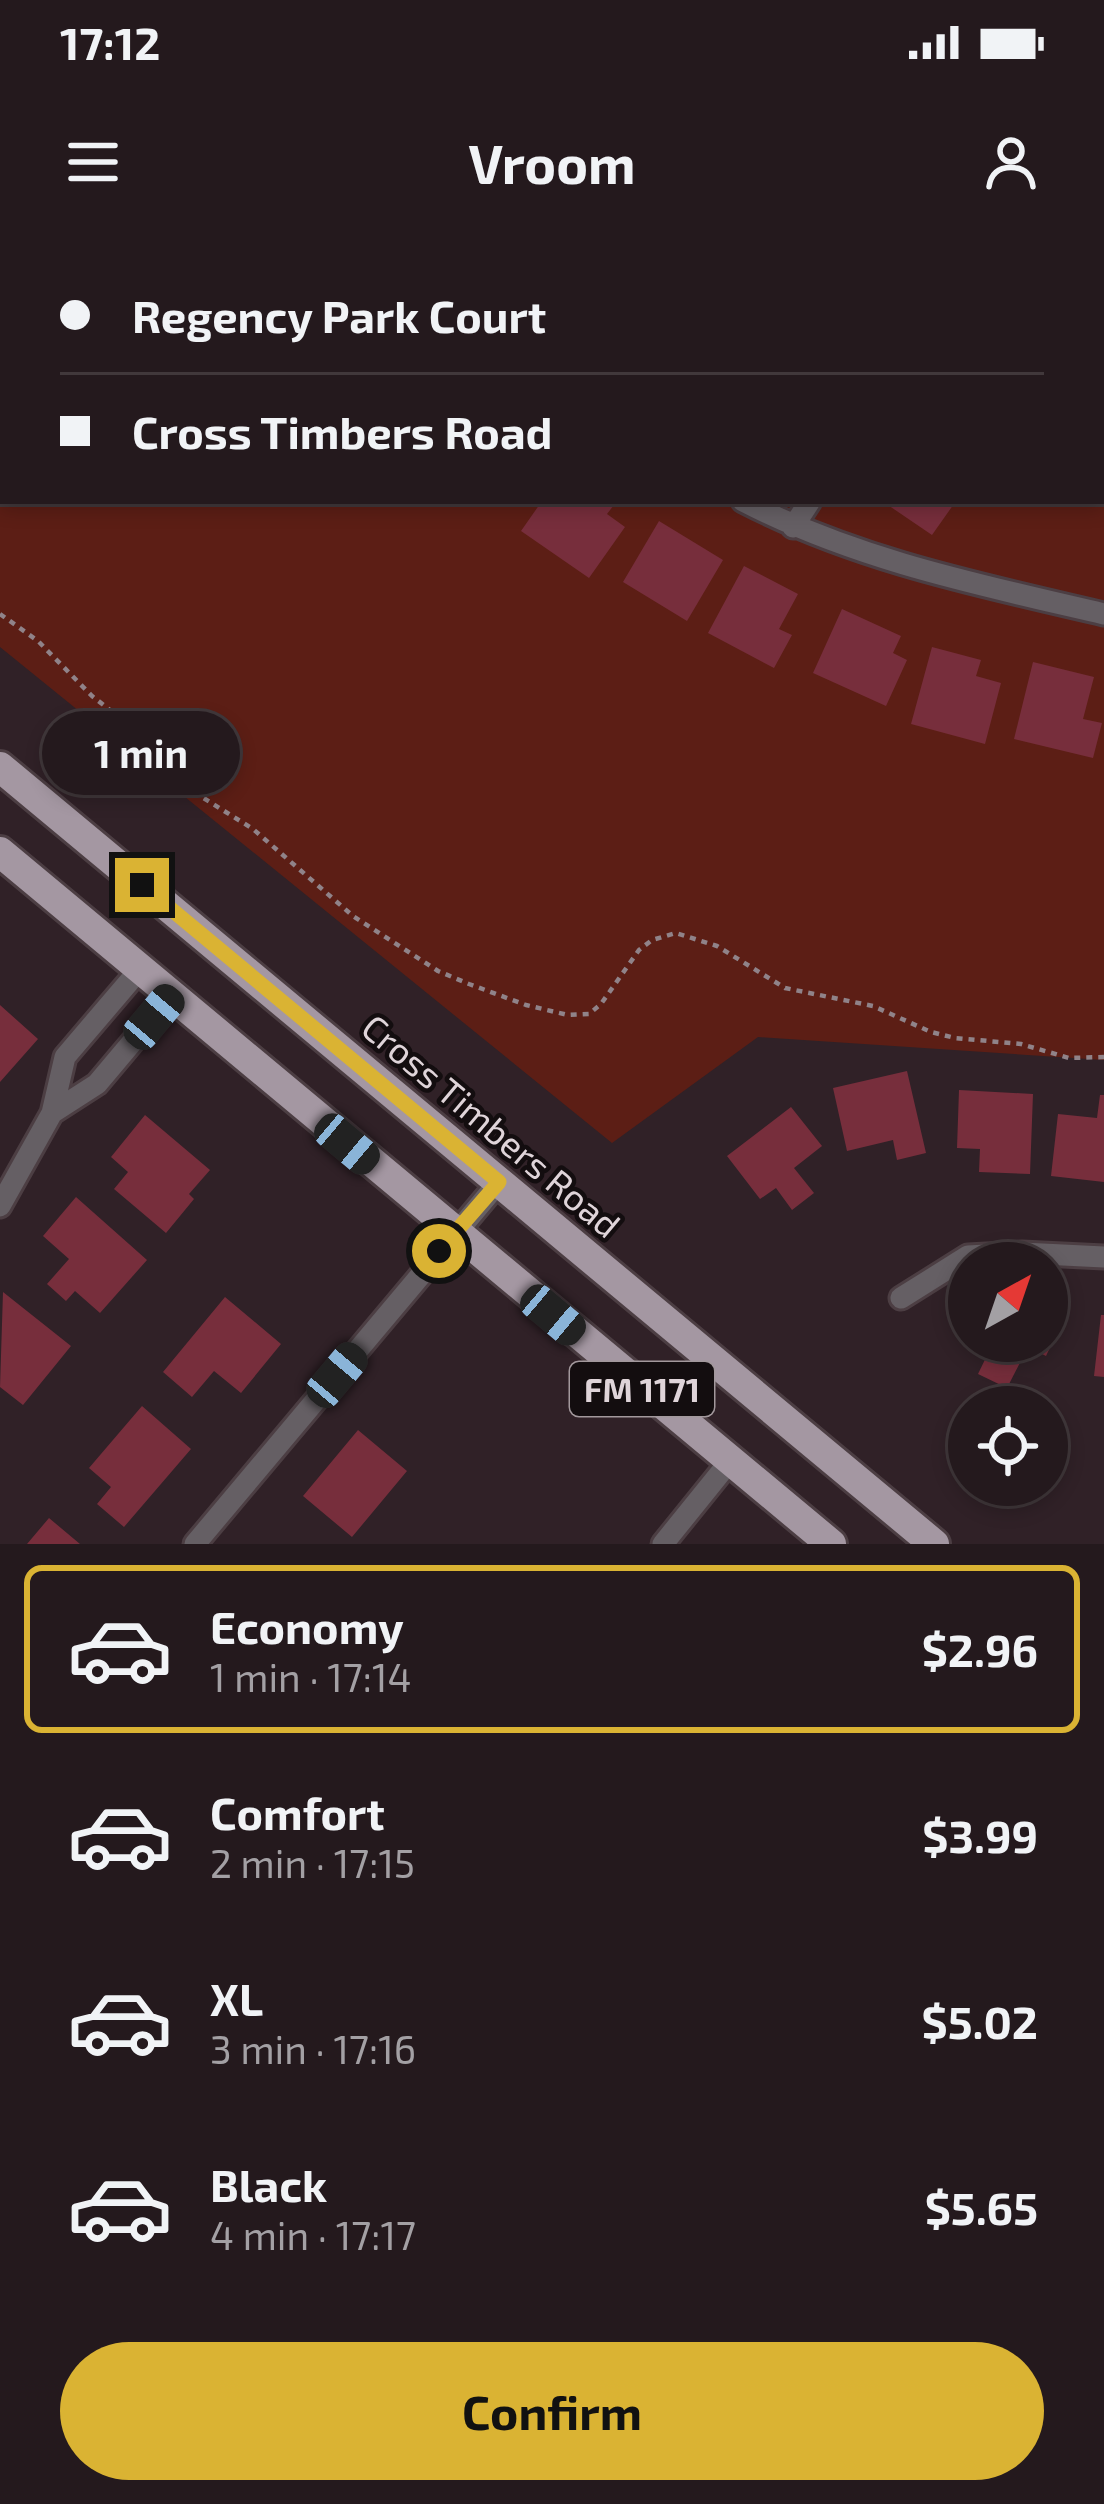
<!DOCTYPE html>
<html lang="en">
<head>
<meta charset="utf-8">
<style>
	body { margin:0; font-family:"Exo 2",sans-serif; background:#2c2226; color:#f1f3f6; height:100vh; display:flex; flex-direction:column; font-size:45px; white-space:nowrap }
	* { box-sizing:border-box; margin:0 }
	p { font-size:39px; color:#a3a0a4 }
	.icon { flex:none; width:66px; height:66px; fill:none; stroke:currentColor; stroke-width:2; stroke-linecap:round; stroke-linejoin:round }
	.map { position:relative; height:1304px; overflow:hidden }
	.sheet { display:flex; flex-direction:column; background:#24191d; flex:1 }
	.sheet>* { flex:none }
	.banner { position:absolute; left:0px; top:0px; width:1104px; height:264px; box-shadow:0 6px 18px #0003,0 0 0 3px #41383b; display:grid; align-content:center; height:264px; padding:0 60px; background:#24191d }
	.needle { width:78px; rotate:40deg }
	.controls { position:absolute; left:948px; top:1002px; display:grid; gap:24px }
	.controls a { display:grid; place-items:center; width:120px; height:120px; border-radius:50%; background:#24191d; box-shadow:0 6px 18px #0003,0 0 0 3px #41383b; font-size:60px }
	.end { position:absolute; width:54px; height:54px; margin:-27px; border:15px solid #dab333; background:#111; box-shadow:0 0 0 6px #111 }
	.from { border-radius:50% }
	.bubble { position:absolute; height:84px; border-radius:42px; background:#24191d; box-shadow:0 6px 18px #0003,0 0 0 3px #41383b; font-size:39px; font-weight:700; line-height:84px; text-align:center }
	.car { position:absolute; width:36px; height:72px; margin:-36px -18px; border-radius:15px; box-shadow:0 0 9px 3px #0007; background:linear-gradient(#222 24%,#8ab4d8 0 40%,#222 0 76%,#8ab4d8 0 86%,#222 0) }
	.banner b { display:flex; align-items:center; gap:42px; height:114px; font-size:45px }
	.banner b+b { border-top:3px solid #41383b }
	.banner i { width:30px; height:30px; background:#f1f3f6 }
	ul { padding:21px 0 0; list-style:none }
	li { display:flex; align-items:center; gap:36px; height:168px; margin:0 24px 18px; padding:0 36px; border:6px solid transparent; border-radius:18px }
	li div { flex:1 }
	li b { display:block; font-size:45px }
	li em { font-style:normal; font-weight:700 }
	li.on { border-color:#dab333 }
	li>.icon { width:108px; height:108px; stroke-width:1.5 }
	.action { display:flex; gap:24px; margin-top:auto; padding:24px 60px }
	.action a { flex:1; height:138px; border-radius:72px; background:#dab333; color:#111; font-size:48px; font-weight:700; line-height:138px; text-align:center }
	.status { display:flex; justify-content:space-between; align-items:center; height:84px; padding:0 60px; background:#24191d; direction:ltr }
	.status svg { height:33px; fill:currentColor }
	header { display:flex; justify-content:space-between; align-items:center; height:156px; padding:0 60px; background:#24191d; font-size:54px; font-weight:700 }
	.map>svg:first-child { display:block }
	.green { fill:#5c1e15; fill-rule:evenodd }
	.building { fill:#772e3c }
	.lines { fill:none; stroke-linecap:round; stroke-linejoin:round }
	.minor-casing { stroke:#4c3e43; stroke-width:27 }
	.primary-casing { stroke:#4c3e43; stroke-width:36 }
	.path { stroke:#908389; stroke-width:4.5; stroke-dasharray:6 6; stroke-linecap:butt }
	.minor { stroke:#655f64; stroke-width:21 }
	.primary { stroke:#a497a2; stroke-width:30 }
	.route { stroke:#dab333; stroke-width:15 }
	.labels { text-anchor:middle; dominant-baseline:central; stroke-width:9; stroke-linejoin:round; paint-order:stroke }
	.shield { fill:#130d0f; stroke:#a2989c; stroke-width:3 }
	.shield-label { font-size:33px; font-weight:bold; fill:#dfd4d9 }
	.street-label { font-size:36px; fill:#dfd4d9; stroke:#130d0f }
</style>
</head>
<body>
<div class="status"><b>17:12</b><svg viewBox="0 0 49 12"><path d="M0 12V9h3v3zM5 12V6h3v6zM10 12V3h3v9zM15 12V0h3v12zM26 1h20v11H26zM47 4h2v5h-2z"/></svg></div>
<header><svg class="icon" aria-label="menu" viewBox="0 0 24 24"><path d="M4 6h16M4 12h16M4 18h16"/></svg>Vroom<svg class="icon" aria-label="person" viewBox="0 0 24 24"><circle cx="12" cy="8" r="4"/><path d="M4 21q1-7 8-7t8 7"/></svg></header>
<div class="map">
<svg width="1104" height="1304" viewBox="0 0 1104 1304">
	<rect width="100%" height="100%" fill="#302127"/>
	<!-- green -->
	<path class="green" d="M0,0H1104V820L758,797L612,903L0,407ZM3,3H1101V261H3Z"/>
	<!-- building -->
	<path class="building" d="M542,261H617L607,274L625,287L589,338L521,291Z
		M882,261H956L932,295Z
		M659,281L723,320L687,381L623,342Z
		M744,326L798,354L779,389L792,395L774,428L708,393Z
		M842,369L901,396L893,413L907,420L886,466L813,433Z
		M932,407L981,420L976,436L1001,443L985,504L911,484Z
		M1033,422L1094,437L1083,479L1102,483L1093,518L1014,499Z
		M0,765L38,799L0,842Z
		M907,831L926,913L897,920L893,900L847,911L833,848Z
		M959,850L1033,854L1030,934L979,932L980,909L957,908Z
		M1100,855H1104V942L1051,936L1058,874L1097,878Z
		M791,867L822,906L794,928L814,953L792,970L776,948L760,959L727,916Z
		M145,875L210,930L189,954L194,959L166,993L114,949L128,932L111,917Z
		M76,957L147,1020L100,1073L75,1051L66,1061L47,1044L69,1019L43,996Z
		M3,1052L71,1106L23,1165L0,1147Z
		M225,1057L281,1104L241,1153L214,1131L192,1157L163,1132Z
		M1047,1060L1068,1070L1046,1116L1028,1107L1007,1148L978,1134L994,1101H1047Z
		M1101,1075H1104V1137L1094,1136Z
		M142,1166L191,1209L124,1287L97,1264L111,1247L89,1228Z
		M358,1190L407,1231L352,1297L303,1256Z
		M49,1278L80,1304H27Z"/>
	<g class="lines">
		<defs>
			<path id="minor" d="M479,3L481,0
				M743,261C857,320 980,345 1104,374
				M793,287L810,261
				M140,729L65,817L52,873L97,844L171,756
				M0,966L52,873
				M901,1058L968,1016L1022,1013L1104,1017
				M195,1304L499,942
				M663,1304L730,1221"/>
			<path id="primary" d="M0,527L934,1304
				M0,612L831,1304"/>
		</defs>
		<!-- minor casing -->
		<use href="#minor" class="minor-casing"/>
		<!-- primary casing -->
		<use href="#primary" class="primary-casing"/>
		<!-- path -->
		<path class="path" d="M133,3L135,0
			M0,20H3
			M0,374L38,401L92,456L133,488L189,549L253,589L353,676L438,731L469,744L526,765L568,775L589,774L601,764L639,710L652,700L676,693L717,706L785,748L873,766L931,792L955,798L1021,804L1069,818L1104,817"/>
		<!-- minor -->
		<use href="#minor" class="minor"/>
		<!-- primary -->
		<use href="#primary" class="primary"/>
	</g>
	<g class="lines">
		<!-- route -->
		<path class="route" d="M142,645L499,942L439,1011"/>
	</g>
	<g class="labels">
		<!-- shield labels -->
		<rect class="shield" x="570" y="1122" width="144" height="54" rx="9"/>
		<g class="shield-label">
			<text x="642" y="1149">FM 1171</text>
		</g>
		<!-- street labels -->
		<g class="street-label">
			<text transform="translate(492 885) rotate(40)">Cross Timbers Road</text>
		</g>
	</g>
</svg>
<div class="controls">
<a><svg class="needle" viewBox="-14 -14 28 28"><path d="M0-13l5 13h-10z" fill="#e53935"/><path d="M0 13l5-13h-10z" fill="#a3a0a4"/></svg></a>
<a><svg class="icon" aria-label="locate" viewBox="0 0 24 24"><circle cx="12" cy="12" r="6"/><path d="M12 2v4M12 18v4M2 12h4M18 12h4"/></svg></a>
</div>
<i class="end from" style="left:439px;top:1011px"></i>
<i class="end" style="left:142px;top:645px"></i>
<div class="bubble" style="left:42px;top:471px;width:198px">1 min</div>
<i class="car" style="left:154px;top:777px;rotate:40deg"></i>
<i class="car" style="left:347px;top:904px;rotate:130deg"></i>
<i class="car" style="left:553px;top:1075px;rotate:130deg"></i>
<i class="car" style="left:337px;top:1135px;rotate:40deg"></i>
<div class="banner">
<b><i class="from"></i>Regency Park Court</b>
<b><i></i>Cross Timbers Road</b>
</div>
</div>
<section class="sheet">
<ul>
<li class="on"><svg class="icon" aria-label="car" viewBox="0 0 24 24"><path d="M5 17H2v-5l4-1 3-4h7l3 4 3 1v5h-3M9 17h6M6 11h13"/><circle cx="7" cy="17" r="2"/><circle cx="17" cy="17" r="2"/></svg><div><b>Economy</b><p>1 min · 17:14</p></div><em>$2.96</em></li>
<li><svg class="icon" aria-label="car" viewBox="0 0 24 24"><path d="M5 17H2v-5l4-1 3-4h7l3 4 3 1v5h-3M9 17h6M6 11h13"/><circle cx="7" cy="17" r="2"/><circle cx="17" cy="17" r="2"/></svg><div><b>Comfort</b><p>2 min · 17:15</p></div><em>$3.99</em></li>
<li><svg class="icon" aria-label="car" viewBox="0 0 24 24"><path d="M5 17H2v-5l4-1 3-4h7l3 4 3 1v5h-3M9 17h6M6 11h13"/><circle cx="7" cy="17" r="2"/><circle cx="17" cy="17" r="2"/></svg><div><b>XL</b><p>3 min · 17:16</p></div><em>$5.02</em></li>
<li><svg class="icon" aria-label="car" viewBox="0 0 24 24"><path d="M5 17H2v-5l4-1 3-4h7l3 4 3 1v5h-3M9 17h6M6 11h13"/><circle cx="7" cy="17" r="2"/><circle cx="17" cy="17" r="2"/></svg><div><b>Black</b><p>4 min · 17:17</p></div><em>$5.65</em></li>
</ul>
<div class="action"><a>Confirm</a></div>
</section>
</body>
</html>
